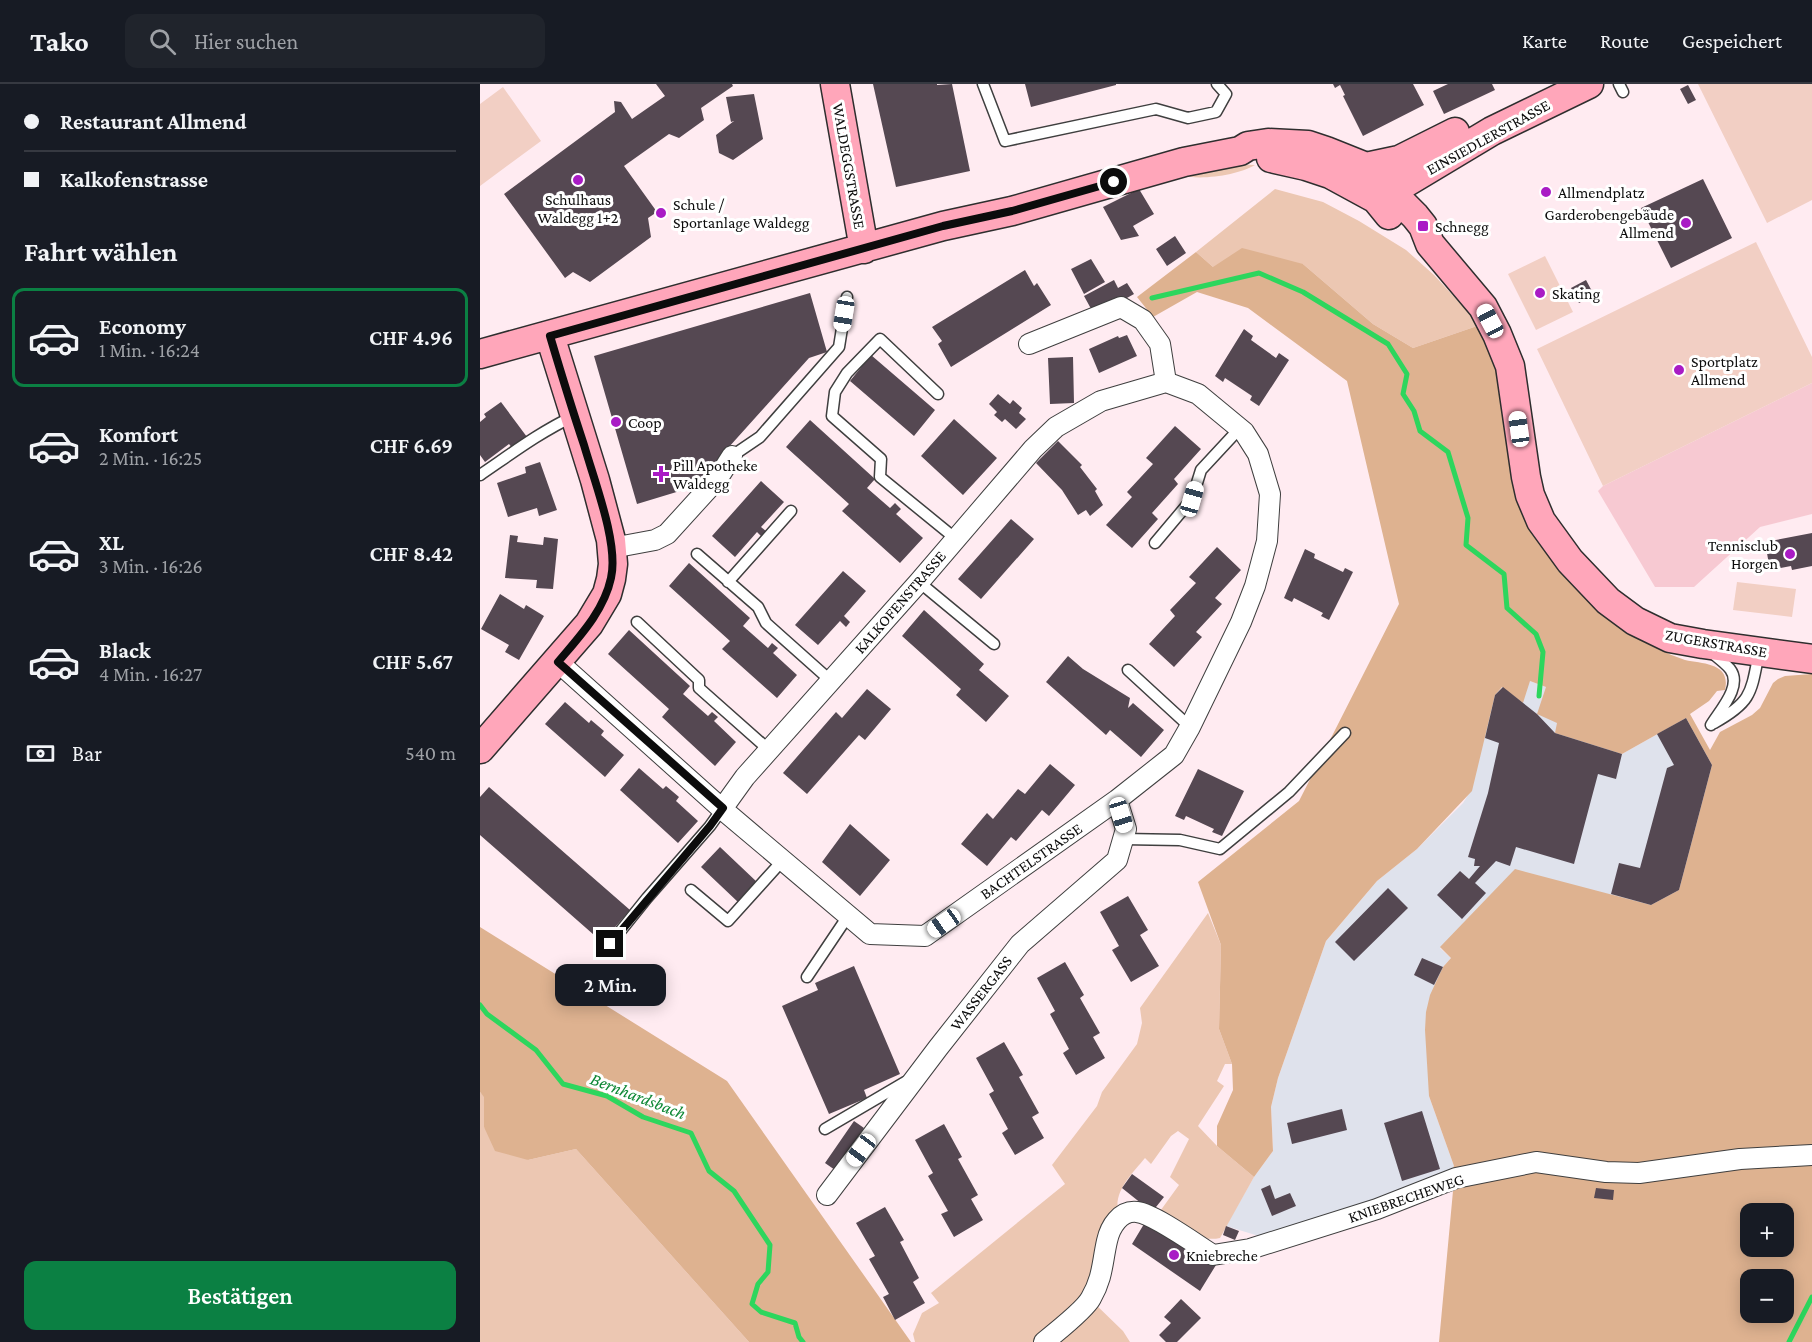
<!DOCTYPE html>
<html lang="de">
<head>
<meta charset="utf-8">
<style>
	body { margin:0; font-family:"Crimson Pro",serif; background:#20242c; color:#f1f3f6; height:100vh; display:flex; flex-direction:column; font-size:22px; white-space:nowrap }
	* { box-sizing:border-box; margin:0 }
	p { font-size:20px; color:#9ea1a6 }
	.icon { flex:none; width:33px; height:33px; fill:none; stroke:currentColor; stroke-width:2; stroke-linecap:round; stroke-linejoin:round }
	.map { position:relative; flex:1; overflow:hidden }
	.sheet { display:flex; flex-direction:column; background:#171b24; width:480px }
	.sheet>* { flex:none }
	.guide { display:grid; align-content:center; height:132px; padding:0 24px; background:#171b24 }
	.controls { position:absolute; left:1260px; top:1119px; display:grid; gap:12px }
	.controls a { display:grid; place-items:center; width:54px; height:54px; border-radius:12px; background:#171b24; box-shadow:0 3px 15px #0003; font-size:30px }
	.end { position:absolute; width:27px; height:27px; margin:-14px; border:8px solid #0c0c0c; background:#fff; box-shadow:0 0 0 3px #fff }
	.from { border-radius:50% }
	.bubble { position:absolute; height:42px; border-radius:12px; background:#171b24; box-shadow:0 3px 15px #0003; font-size:20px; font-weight:600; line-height:42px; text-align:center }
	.car { position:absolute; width:18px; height:36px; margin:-18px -9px; border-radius:8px; box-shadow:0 0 4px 2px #0007; background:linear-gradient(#fff 24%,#345 0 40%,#fff 0 76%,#345 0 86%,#fff 0) }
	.guide b { display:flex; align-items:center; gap:21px; height:57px; font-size:22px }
	.guide b+b { border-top:2px solid #363941 }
	.guide i { width:15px; height:15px; background:#f1f3f6 }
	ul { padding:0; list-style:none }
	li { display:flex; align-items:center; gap:18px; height:99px; margin:0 12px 9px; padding:0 12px; border:3px solid transparent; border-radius:12px }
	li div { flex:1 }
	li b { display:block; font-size:22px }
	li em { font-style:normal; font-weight:600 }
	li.active { border-color:#0b8043 }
	li>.icon { width:54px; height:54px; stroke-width:1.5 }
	h2 { padding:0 24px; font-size:27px; line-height:72px }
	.pay { display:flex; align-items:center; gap:15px; height:66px; padding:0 24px; font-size:22px }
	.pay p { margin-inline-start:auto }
	.primary-button { display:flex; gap:12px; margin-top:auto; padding:12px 24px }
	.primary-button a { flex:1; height:69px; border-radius:12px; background:#0b8043; color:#fff; font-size:24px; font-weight:600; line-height:69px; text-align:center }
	header { display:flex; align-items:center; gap:36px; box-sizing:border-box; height:84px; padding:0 30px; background:#171b24; border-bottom:2px solid #363941 }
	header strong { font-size:28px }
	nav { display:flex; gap:33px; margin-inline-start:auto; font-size:21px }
	.search { width:420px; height:54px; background:#20242c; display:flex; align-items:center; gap:15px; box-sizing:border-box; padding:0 21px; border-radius:12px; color:#9ea1a6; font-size:22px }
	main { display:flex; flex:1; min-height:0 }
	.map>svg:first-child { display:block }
	.industrial { fill:#dfe2ec }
	.farmland { fill:#f7c9d2 }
	.green { fill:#ecc7b2 }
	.forest { fill:#deb290; fill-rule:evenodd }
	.pitch { fill:#f2cfc4 }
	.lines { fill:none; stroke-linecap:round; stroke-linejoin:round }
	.stream { stroke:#2dd65d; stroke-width:5 }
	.building { fill:#554852 }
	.lane-casing { stroke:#3f3f3f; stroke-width:13 }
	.street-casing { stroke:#3f3f3f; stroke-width:22 }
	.secondary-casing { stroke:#2e2e2e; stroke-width:31 }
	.lane { stroke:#fff; stroke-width:10 }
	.street { stroke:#fff; stroke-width:20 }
	.secondary { stroke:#ffa6ba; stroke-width:28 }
	.route { stroke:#0c0c0c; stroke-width:8 }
	.poi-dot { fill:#a91bc5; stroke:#fff; stroke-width:2 }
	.labels { text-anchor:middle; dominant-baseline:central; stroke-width:6; stroke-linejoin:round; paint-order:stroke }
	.street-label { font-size:16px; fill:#0c0c0c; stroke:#fff }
	.poi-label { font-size:16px; fill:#0c0c0c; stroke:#fff; text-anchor:start }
	.water-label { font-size:18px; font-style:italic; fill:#0e8835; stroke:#fff }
</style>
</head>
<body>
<header>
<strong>Tako</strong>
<div class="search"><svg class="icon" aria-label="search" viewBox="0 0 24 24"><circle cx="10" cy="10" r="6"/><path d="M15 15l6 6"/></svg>Hier suchen</div>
<nav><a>Karte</a><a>Route</a><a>Gespeichert</a></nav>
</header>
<main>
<section class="sheet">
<div class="guide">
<b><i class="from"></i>Restaurant Allmend</b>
<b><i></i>Kalkofenstrasse</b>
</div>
<h2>Fahrt wählen</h2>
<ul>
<li class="active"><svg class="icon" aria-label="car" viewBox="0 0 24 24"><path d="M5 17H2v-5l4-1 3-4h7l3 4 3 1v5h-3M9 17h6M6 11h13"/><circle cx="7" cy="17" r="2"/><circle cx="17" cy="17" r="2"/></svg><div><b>Economy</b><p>1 Min. · 16:24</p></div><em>CHF 4.96</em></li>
<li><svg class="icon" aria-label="car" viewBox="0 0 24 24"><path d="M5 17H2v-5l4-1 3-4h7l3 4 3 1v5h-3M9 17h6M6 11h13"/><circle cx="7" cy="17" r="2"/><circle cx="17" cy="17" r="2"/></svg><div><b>Komfort</b><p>2 Min. · 16:25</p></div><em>CHF 6.69</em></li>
<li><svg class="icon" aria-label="car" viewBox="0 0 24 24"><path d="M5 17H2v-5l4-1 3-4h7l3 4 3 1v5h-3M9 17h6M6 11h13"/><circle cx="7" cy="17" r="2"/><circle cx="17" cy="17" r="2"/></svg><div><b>XL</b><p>3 Min. · 16:26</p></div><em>CHF 8.42</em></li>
<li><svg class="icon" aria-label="car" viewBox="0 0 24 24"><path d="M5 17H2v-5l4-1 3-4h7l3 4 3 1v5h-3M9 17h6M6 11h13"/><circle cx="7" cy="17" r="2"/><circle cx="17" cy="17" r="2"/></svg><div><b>Black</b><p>4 Min. · 16:27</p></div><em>CHF 5.67</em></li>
</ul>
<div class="pay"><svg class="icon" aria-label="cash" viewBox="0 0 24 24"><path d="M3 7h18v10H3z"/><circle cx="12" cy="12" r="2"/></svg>Bar<p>540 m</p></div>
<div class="primary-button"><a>Bestätigen</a></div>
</section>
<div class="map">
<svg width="1332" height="1258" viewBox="0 0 1332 1258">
	<rect width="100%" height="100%" fill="#ffebf1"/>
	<!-- industrial -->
	<path class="industrial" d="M1050,597L1066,603L1078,639L1142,670L1206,634L1232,681L1199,806L1171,821L960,864L971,874L963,883L949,1012L974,1082L969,1090L782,1153L746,1142L774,1093L793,1067L791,1023L798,994L846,857L897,797L937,765L983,719L990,708L1015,611L1023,603Z"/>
	<!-- farmland -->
	<path class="farmland" d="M1332,299V430L1280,443L1214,503H1175L1118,407L1123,402Z"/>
	<!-- green -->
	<path class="green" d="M749,80L775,81C759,91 719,97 701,91Z
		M795,105L843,118L879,137L926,166L954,191L1000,241L933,264L893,240L823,180L733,183L716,168Z
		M728,829L741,861L739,945L752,980H745L737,997L744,1002L718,1042L737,1062L774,1093L740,1154C717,1159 697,1141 678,1130L699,1101L690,1093L709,1055L698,1047L691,1052L671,1080L665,1074C653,1089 634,1106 638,1127L611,1216L643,1247L650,1258H435L433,1250L442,1229L459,1219L451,1209L585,1100L572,1081L617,1022L622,1008L657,960L662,939L660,924Z
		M0,1008L4,1012V1043L48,1076L96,1065L269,1258H0Z"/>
	<!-- forest -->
	<path class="forest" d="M762,164L823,180L893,240L933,264L1000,241L1014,270L1034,397L1178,565C1187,569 1196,573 1205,576C1224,580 1251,579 1245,606L1237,607L1229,617L1210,630L1230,666L1240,648L1272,631L1280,624L1293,599L1298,595L1305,592L1332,590V1258H959L973,1107L969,1090L974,1082L949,1012L945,946L946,928L950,911L963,883L971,874L960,863L1035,785L1171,821L1199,806L1232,681L1206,634L1142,670L1075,649L1077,639L1057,630L1066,603L1050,597L1043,619L1022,603L1015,611L992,707L937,765L897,797L846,857L798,994L791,1023L793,1067L774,1093L737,1062V1042L753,1006L752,980L739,945L741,861L718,798L819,717L919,520L867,297L768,224L717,208L673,233L657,213L716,168L733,183ZM1270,1130H1304V1162H1270ZM1270,1196H1304V1228H1270Z
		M0,843L247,997L431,1258H269L96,1065L48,1076L15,1067L4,1043V1013L0,1008Z"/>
	<!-- pitch -->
	<path class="pitch" d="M1218,0H1332V116L1287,139Z
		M23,3L61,57L0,102V20Z
		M1276,158L1332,273V299L1123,402L1057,265Z
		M1065,172L1093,228L1056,246L1028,190Z
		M1257,498L1316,505L1312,533L1253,526Z"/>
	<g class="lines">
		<!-- stream -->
		<path class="stream" d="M672,214L779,189L823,208L908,260L927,290L923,310L934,327L940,347L968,368L988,434L986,461L1024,490L1027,524L1056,550L1063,568L1059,612
			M0,921L7,930L56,966L83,1000L127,1012L163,1033L211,1049L229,1087L254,1107L290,1161L288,1188L278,1200L272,1220L281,1228L315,1239L319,1253L323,1258
			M1309,1258L1332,1213"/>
	</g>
	<!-- building -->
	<path class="building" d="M176,0H252L253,2L221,24L224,36L199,54L189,50L144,82L177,128L168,134L171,153L110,198L93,188L85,194L24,110L135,28L134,17L141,18L152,35L185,12Z
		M393,0H457V1L472,0L490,87L416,103Z
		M545,0H636V1L551,23Z
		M853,0H933L944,21L883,52L863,12L865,11L860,1L855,4Z
		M968,0H1012L1015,6L964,30L953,7Z
		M1208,1L1216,16L1208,20L1200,5Z
		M274,10L283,55L253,76L239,69L236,51L254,37L251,38L246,13Z
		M1223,95L1252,154L1191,184L1161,124Z
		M659,105L674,130L653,142L659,152L641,156L623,123Z
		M695,152L706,169L687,182L676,165Z
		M611,175L625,198L604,210L591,185Z
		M545,186L554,202L557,199L571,221L471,283L458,260L462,257L452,243Z
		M634,196L638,204L647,199L654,210L615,232L604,212Z
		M1106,196L1114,211L1099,219L1091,204Z
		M330,209L347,268L329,274L213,403L157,420L114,272Z
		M764,245L773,252L771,256L796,274L799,269L809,276L779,322L770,316L772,312L745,294L743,298L735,292Z
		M647,251L657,272L619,289L609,265L638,252L639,254Z
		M391,271L455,326L434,352L370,297Z
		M593,273L594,319L570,320L568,274Z
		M518,310L530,320L533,316L542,324L539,329L546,335L536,345L525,335L522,338L514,331L517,328L509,320Z
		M21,318L47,353L33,365L29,360L5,378L0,371V338L6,333L4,330Z
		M474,335L517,374L483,411L441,372Z
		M330,336L395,395L387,404L410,424L415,419L421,425L416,430L443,454L420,479L362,427L369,420L306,363Z
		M695,342L721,365L694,395L698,400L672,429L678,435L652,464L626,441L652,413L647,408L673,380L666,374Z
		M578,357L602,381L600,383L617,405L615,407L623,421L610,432L606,426L598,431L582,406L556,379Z
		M60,378L77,426L59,432L57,424L28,433L17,399L46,389L45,383Z
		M281,397L304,418L281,443L287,448L282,453L277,448L255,473L232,452Z
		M531,435L554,455L501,515L478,495Z
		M1332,449V482L1312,486L1311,482L1290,486L1285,458Z
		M30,451L38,452L37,458L63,461L64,453L78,455L73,505L56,504L57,496L25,494Z
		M737,463L761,486L735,514L742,520L716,548L722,553L694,583L669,560L695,532L690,526L716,499L709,493Z
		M825,465L835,470L834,474L863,488L865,484L873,488L849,536L841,532L843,529L814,514L812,518L804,514Z
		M209,479L270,534L263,542L288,564L292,559L298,564L293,569L317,591L297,614L242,565L250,557L189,502Z
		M363,487L386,507L364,532L370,538L366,543L360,537L338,561L315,541Z
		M20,510L44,525L46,521L64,532L39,576L25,568L29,561L1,545Z
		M444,526L504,580L499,586L529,612L506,638L476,611L481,605L422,552Z
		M149,546L210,602L203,610L228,632L232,628L238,633L234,637L256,658L235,682L182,633L189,625L128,570Z
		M588,572L603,585L650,614L648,624L653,619L684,646L661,673L630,646L626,651L566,598Z
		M1023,603L1057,630L1075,649L1142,670L1136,695L1118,690L1094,780L1036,763L1030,782L1016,777L995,799L1006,809L982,835L957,811L980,787L989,795L1000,782H994L995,775L988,773L1008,709L1019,659L1005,654L1015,611Z
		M387,605L411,625L385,656L379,651L327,710L303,689L356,628L362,634Z
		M85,618L109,639L111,636L124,647L121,651L144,671L125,693L65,640Z
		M1206,634L1232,681L1199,806L1171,821L1131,810L1139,779L1160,784L1187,684L1194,681L1177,650Z
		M570,680L595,701L569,732L562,726L536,757L531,753L507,782L481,760L507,729L513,735L538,705L545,710Z
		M159,684L183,705L186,702L199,713L196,717L218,737L198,759L140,706Z
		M718,685L764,707L742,752L732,748L734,745L706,732L704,736L695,732Z
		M9,703L150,826L122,858L0,751V713Z
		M370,740L410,776L380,812L342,778Z
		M240,763L278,799L259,819L221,783Z
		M908,804L928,824L874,877L855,858Z
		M648,812L668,846L660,851L679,882L651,898L632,866L639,862L620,828Z
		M942,874L963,883L954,901L934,891Z
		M585,878L604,911L600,914L620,949L613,953L625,974L596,991L583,969L589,965L570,930L575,927L557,894Z
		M374,882L420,990L384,1006L387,1014L349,1030L302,922L338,906L335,899Z
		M524,958L543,991L539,993L559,1029L552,1033L564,1054L535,1071L522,1049L528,1045L509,1010L514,1007L496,974Z
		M862,1025L867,1046L812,1060L807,1039Z
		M942,1027L960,1085L922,1097L904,1039Z
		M374,1037L384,1044L355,1086L345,1079Z
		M464,1040L482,1073L478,1075L498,1111L491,1115L503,1136L474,1153L461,1130L468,1127L448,1092L453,1089L435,1056Z
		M652,1090L684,1113L672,1128L642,1104Z
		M790,1101L795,1115L810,1109L816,1122L792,1132L781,1105Z
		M1116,1104L1134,1106L1133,1116L1114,1114Z
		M405,1123L424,1156L420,1158L439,1194L433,1198L445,1219L415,1236L403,1213L409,1210L389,1175L395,1172L376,1139Z
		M667,1135L736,1181L720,1207L652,1160Z
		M746,1142L759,1147L755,1156L743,1151Z
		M701,1215L721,1234L697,1258H686L679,1251L691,1239L684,1233Z"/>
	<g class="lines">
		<defs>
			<path id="lane" d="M503,0L525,57L676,25L708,34L736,28L746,10L737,0
				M1139,0L1143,8
				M458,310L400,255L367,289L355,308L352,332L401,375L400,393L476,455
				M252,372L280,353L359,263L367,213
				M0,391C31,370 60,348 94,332
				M675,459L712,415L721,386L760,344
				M217,470L278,523L286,539L351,597
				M248,498L311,427
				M439,498L514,560
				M157,538L219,596V604L289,666
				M648,586L710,643
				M1234,639C1272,618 1271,609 1279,568
				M1231,641C1240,626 1263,602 1250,585C1245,579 1238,574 1232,569
				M643,755L700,756L740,765L809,708L865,649
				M211,806L248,837L303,776
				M125,855L130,860L167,814L230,742L242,725
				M327,893L368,832
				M345,1045L425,998L427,999"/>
			<path id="street" d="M549,260L641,223L663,236L680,260L686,298
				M132,464L175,456L187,450L238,394L252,372
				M78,578L242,725L390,850L445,852L637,716L694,671L710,643L761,538L775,502L787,457L790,410L778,370L764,348L718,310L686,298L621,317L576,343L553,365L439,498L265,693L242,725
				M347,1111L458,964L540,860L637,776L646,745L637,716
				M564,1258C574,1250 606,1224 611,1214C623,1193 622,1179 627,1157C630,1143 640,1126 657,1128C674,1130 717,1161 733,1171L770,1165L897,1125L976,1094L1056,1078L1126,1088L1159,1089L1260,1075L1332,1071"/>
			<path id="secondary" d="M355,0L384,165
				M791,74L826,82L850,90L896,115L909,131
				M886,83L919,76L975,48
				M906,103L927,98L1012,47L1109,0
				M0,270L463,142L532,127L704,78L760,67L768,62L788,59L828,61L846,67L886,83L935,132L943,142L950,160L1003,223L1017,250L1030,282L1046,393L1050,411L1061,437L1090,477L1128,517L1155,537L1190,554L1223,560L1332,575
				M0,665L109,540L127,510L131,495L133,480L131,456L115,396L70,252"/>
		</defs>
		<!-- lane casing -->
		<use href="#lane" class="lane-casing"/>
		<!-- street casing -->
		<use href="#street" class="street-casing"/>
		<!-- secondary casing -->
		<use href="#secondary" class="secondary-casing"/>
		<!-- lane -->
		<use href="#lane" class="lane"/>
		<!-- street -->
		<use href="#street" class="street"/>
		<!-- secondary -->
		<use href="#secondary" class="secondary"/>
	</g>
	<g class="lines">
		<!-- route -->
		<path class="route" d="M130,860L230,742L243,724L78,578C99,553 124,527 131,494C139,460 114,396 104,361C92,325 81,289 70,252L463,142L532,127L634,98"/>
	</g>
	<!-- markers -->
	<g class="poi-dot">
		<circle cx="98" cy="96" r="6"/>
		<circle cx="1066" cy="108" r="6"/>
		<circle cx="181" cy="129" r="6"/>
		<circle cx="1206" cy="139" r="6"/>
		<rect x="937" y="136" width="12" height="12" rx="3"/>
		<circle cx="1060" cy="209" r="6"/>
		<circle cx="1199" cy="286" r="6"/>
		<circle cx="136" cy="338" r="6"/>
		<path d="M178 381h6v6h6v6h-6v6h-6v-6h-6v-6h6z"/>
		<circle cx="1310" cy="470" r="6"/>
		<circle cx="694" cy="1171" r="6"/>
	</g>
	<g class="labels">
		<!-- street labels -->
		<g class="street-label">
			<text transform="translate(1008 53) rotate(-29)">EINSIEDLERSTRASSE</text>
			<text transform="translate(369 82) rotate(80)">WALDEGGSTRASSE</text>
			<text transform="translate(420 518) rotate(-49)">KALKOFENSTRASSE</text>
			<text transform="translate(1236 559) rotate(10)">ZUGERSTRASSE</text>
			<text transform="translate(551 777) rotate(-35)">BACHTELSTRASSE</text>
			<text transform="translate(501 909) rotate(-52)">WASSERGASS</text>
			<text transform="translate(926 1114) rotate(-19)">KNIEBRECHEWEG</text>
		</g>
		<!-- poi labels -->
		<g class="poi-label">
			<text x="1078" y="108">Allmendplatz</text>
			<text x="98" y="115" text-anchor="middle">Schulhaus<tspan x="98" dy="18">Waldegg 1+2</tspan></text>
			<text x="193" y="120">Schule /<tspan x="193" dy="18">Sportanlage Waldegg</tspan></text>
			<text x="1194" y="130" text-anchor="end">Garderobengebäude<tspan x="1194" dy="18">Allmend</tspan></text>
			<text x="955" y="142">Schnegg</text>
			<text x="1072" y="209">Skating</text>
			<text x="1211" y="277">Sportplatz<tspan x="1211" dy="18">Allmend</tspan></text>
			<text x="148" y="338">Coop</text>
			<text x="193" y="381">Pill Apotheke<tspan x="193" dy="18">Waldegg</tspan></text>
			<text x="1298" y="461" text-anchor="end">Tennisclub<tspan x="1298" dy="18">Horgen</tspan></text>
			<text x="706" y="1171">Kniebreche</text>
		</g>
		<!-- water labels -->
		<g class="water-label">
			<text transform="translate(158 1012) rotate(21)">Bernhardsbach</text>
		</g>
	</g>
</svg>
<div class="controls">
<a>+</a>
<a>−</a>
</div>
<i class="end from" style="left:634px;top:98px"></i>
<i class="end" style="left:130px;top:860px"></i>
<div class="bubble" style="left:75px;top:880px;width:111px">2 Min.</div>
<i class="car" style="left:364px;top:230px;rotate:189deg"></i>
<i class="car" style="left:1010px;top:237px;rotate:332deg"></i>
<i class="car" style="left:1039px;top:345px;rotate:352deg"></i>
<i class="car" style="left:712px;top:415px;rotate:16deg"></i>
<i class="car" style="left:641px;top:731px;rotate:163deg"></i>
<i class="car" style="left:464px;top:839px;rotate:235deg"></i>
<i class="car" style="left:381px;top:1066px;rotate:217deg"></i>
</div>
</main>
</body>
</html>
